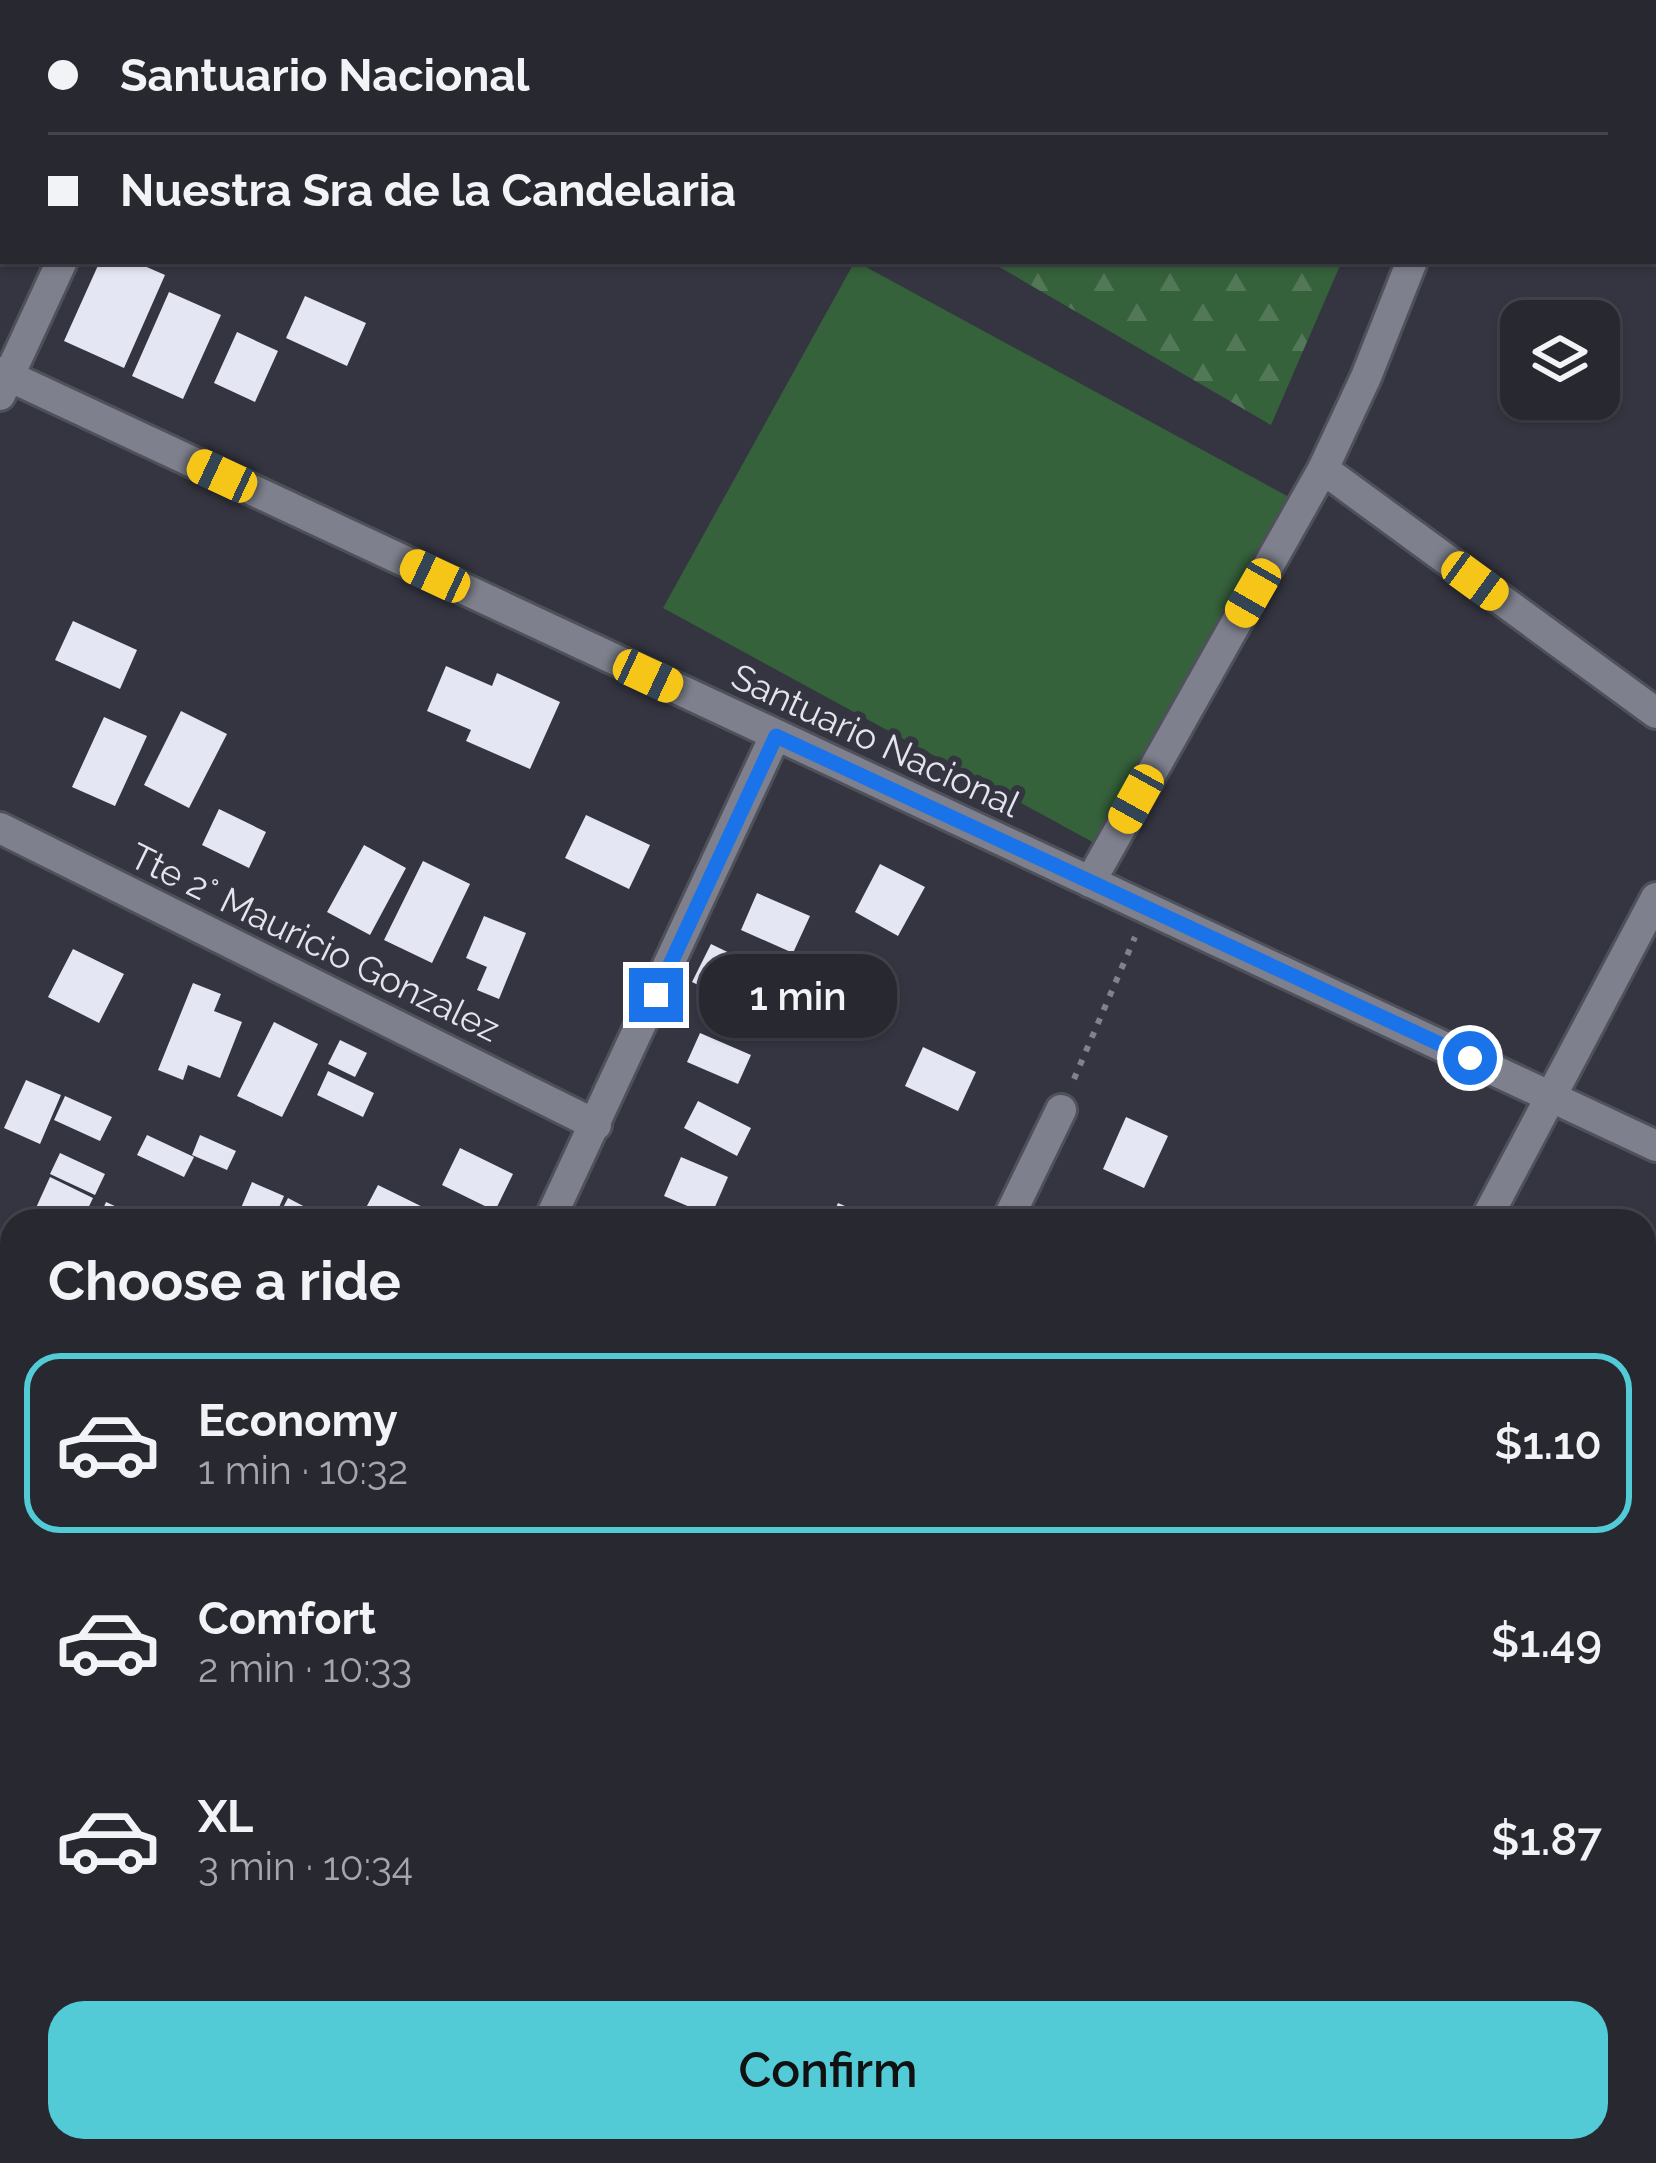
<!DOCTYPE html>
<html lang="en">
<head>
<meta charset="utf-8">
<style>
	body { margin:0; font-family:Raleway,sans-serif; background:#33343c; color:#f1f3f6; height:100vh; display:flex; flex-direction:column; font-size:45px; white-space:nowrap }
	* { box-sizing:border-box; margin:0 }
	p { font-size:39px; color:#a4a6ab }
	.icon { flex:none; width:66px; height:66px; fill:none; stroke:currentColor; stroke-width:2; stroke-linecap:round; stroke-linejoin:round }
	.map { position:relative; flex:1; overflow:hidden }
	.panel { position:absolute; left:0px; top:1209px; width:1656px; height:954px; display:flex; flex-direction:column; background:#272830; border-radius:36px 36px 0 0; box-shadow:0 3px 9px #0004,0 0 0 3px #43444c }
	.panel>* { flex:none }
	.guide { position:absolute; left:0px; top:0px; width:1656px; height:264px; box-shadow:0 3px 9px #0004,0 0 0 3px #43444c; display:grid; align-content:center; height:264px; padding:0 48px; background:#272830 }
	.tools { position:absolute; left:1500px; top:300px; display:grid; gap:24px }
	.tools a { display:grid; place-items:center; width:120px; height:120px; border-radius:24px; background:#272830; box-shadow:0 3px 9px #0004,0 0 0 3px #43444c; font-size:60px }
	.end { position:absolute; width:54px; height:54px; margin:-27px; border:15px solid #1a73e8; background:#fff; box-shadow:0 0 0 6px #fff }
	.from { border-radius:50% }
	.bubble { position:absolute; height:84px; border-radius:36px; background:#272830; box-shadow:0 3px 9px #0004,0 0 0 3px #43444c; font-size:39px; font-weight:600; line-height:84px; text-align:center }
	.car { position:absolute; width:36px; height:72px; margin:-36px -18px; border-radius:15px; box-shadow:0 0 9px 3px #0007; background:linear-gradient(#f5c518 24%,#345 0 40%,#f5c518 0 76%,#345 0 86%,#f5c518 0) }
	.guide b { display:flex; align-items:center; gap:42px; height:114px; font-size:45px }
	.guide b+b { border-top:3px solid #43444c }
	.guide i { width:30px; height:30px; background:#f1f3f6 }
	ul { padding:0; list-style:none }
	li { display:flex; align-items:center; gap:36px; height:180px; margin:0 24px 18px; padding:0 24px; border:6px solid transparent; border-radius:36px }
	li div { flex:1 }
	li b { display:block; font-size:45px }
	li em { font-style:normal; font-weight:600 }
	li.active { border-color:#52cbd7 }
	li>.icon { width:108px; height:108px; stroke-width:1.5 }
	h2 { padding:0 48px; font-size:54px; line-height:144px }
	.button { display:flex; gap:24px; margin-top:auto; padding:24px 48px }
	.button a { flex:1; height:138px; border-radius:36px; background:#52cbd7; color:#111; font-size:48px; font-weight:600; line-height:138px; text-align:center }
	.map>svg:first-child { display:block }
	.grass { fill:#35613b }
	.forest { fill:url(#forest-firs) }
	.building { fill:#e4e6f4 }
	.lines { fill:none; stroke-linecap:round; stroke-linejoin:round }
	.minor-casing { stroke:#4f515a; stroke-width:36 }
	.path { stroke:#80818b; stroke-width:6; stroke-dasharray:6 9; stroke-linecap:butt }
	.minor { stroke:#7e808d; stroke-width:30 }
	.route { stroke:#1a73e8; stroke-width:15 }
	.labels { text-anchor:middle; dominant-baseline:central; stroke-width:12; stroke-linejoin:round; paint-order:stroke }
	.street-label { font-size:36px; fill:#e3e4ec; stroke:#343540 }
</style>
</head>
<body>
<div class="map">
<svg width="1656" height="2163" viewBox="0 0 1656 2163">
	<defs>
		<pattern id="forest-firs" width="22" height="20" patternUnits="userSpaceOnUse" patternTransform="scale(3)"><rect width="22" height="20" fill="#35613b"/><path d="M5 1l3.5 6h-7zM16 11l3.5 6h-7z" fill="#527858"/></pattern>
	</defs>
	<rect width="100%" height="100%" fill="#343540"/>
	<!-- grass -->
	<path class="grass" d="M855,261L1289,497L1098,845L663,608Z"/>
	<!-- forest -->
	<path class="forest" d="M541,0H1455L546,3Z
		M989,261H1342L1271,425Z"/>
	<!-- building -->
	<path class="building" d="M100,261H133L165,275L124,368L64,341Z
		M169,292L221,315L183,399L132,376Z
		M305,296L366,323L347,366L286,338Z
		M237,332L278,351L255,402L214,383Z
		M73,621L137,650L120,689L55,660Z
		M446,666L492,686L497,673L560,702L530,769L466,741L471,730L427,711Z
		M181,711L227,734L189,808L144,785Z
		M104,717L147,736L115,806L72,787Z
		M219,809L266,832L249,868L202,845Z
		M586,815L650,845L629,889L565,858Z
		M364,845L406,868L370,935L327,912Z
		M423,861L470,884L432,963L384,940Z
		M880,864L925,887L898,936L855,912Z
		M757,893L810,916L793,953L741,930Z
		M484,916L526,933L499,999L477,990L487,967L466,958Z
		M711,944L787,981L768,1019L692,982Z
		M73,949L124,974L99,1023L48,997Z
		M193,983L221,994L214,1011L242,1022L220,1078L188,1065L183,1080L158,1070Z
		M274,1022L318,1044L282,1117L237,1096Z
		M700,1033L751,1055L738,1084L687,1062Z
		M340,1040L367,1053L355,1077L328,1064Z
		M923,1047L976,1072L958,1111L905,1086Z
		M328,1071L374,1093L363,1117L317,1095Z
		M26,1080L61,1095L40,1144L4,1128Z
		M65,1096L112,1117L100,1141L54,1120Z
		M698,1101L751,1128L737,1156L684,1128Z
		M1126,1117L1168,1136L1144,1188L1103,1169Z
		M147,1135L194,1157L184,1177L137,1155Z
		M200,1135L236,1151L227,1170L192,1155Z
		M460,1148L513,1174L495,1211L442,1185Z
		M60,1153L105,1174L95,1195L50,1174Z
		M681,1157L728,1177L711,1216L664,1196Z
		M50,1177L93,1198L82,1221H30Z
		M252,1182L284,1196L273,1221L241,1208Z
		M378,1185L437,1214L434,1221H359Z
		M288,1198L309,1209L303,1221H276Z
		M106,1202L148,1221H98Z
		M838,1203L880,1221H830Z
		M1650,1304L1656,1307V1350L1644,1344V1316Z
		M0,1574L12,1580V1650L0,1645Z
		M1648,1865L1656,1869V1912L1650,1923L1644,1920V1873Z
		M1656,1917V1958L1644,1953Z
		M1644,1957L1656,1962V2027L1645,2022L1650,2011L1644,2008Z
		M1644,2134L1656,2138V2163H1563L1568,2151H1644Z
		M310,2151H351L345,2163Z
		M657,2151H689L683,2163H651Z
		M1221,2151H1259L1254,2163Z
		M1327,2151H1386L1413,2163H1321Z"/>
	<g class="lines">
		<defs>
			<path id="minor" d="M180,3L181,0
				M1513,3L1514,0
				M1412,261L1366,377L1323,469L1656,713
				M0,372L1656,1146
				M0,395L62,261
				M0,828L596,1125
				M1090,882L1323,469
				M549,1221L775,736
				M1007,1221L1061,1110
				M1485,1221L1656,898
				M0,1339L12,1315
				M1644,1625L1656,1630
				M1644,2087L1656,2093
				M805,2151L829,2163
				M78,2163L84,2151
				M1023,2163L1028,2151
				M1486,2163L1492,2151"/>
		</defs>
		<!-- minor casing -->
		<use href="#minor" class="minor-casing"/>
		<!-- path -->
		<path class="path" d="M1074,1079L1135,937"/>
		<!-- minor -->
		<use href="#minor" class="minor"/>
	</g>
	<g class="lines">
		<!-- route -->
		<path class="route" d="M656,995L776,736L1470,1058"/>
	</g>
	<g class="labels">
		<!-- street labels -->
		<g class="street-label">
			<text transform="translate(876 740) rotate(25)">Santuario Nacional</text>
			<text transform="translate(315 942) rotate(26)">Tte 2° Mauricio Gonzalez</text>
		</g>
	</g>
</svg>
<div class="tools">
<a><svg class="icon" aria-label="layers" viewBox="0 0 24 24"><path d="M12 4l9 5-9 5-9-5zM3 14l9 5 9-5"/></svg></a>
</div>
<i class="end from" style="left:1470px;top:1058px"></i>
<i class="end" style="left:656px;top:995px"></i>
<div class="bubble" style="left:699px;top:954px;width:198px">1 min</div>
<i class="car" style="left:222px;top:476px;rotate:295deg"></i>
<i class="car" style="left:435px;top:576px;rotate:295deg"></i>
<i class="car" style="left:1475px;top:581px;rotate:126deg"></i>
<i class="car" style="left:1253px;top:593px;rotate:210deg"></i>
<i class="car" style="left:648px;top:676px;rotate:115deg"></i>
<i class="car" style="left:1136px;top:799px;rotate:209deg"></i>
<div class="guide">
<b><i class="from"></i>Santuario Nacional</b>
<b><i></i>Nuestra Sra de la Candelaria</b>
</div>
<section class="panel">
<h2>Choose a ride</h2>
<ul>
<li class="active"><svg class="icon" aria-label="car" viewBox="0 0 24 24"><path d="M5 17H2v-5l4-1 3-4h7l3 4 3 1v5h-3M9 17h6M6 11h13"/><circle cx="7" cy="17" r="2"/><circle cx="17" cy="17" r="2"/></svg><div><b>Economy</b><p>1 min · 10:32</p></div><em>$1.10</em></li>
<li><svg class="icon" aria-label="car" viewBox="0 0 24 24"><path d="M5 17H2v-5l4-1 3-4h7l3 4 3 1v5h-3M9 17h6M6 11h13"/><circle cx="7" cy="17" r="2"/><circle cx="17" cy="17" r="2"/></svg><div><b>Comfort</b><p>2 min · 10:33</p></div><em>$1.49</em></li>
<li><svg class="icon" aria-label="car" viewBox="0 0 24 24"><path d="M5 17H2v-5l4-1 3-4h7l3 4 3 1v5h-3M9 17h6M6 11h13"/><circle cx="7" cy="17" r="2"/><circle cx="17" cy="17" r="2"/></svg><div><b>XL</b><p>3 min · 10:34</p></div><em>$1.87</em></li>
</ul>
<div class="button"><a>Confirm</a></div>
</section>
</div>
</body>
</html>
